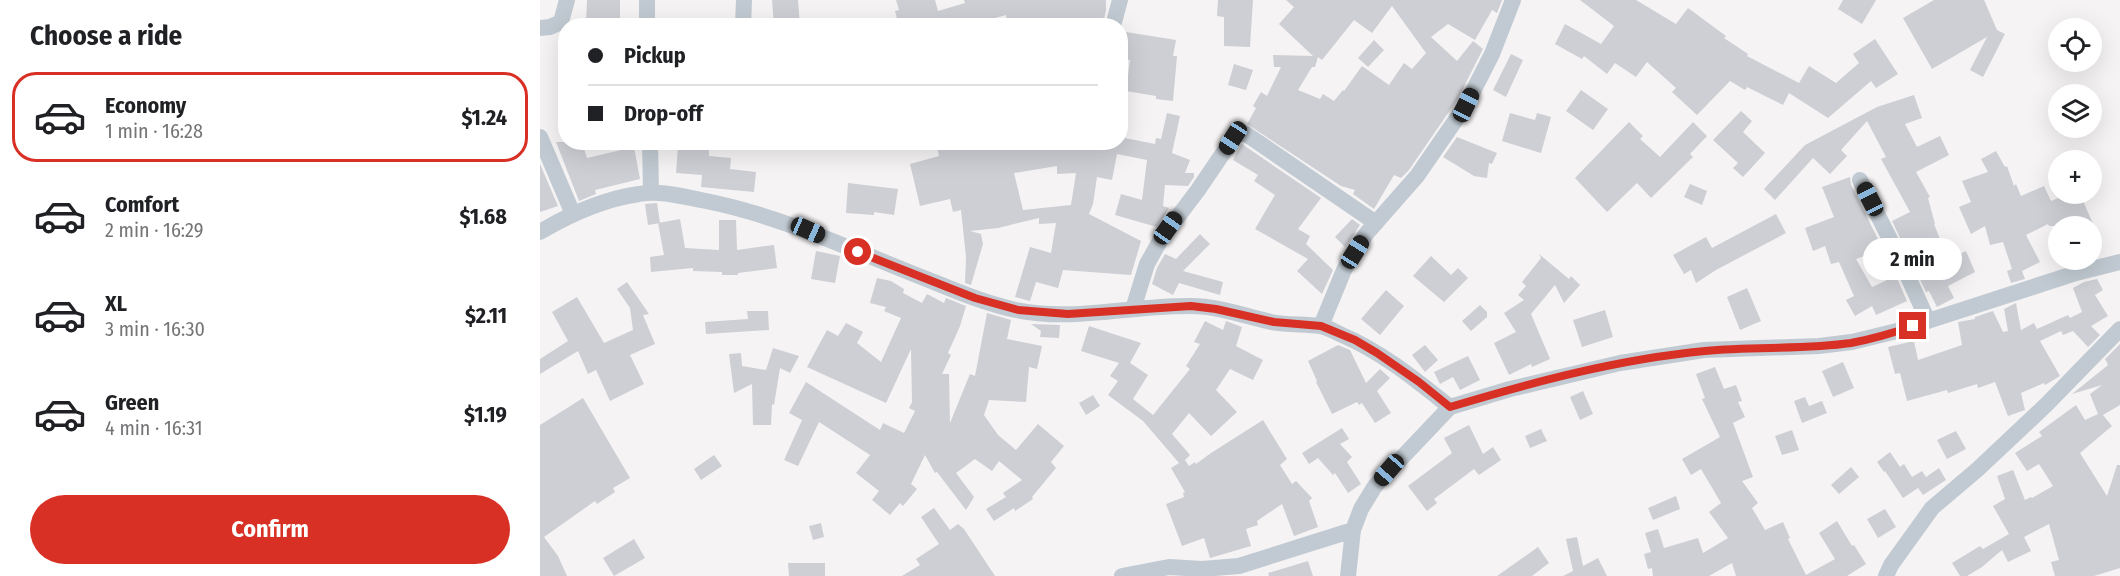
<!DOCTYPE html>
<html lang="en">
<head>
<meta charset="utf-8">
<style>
	body { margin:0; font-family:"Fira Sans Condensed",sans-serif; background:#f2f2f2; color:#202124; height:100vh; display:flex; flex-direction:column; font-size:22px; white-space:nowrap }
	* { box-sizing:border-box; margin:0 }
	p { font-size:20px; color:#757577 }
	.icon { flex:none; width:33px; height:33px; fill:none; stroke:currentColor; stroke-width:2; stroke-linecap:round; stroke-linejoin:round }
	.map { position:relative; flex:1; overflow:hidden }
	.side { display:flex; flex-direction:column; background:#fff; width:540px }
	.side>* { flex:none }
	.banner { position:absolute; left:18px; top:18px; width:570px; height:132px; border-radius:24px; box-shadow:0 6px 24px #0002; display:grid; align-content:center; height:132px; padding:0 30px; background:#fff }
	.buttons { position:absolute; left:1508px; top:18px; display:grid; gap:12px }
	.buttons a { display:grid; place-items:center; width:54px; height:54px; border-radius:50%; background:#fff; box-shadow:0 6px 24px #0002; font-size:30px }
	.end { position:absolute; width:27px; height:27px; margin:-14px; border:8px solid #d93025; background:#fff; box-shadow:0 0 0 3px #fff }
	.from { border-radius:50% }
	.bubble { position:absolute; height:42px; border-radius:21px; background:#fff; box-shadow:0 6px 24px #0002; font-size:20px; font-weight:700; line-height:42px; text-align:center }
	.car { position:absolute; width:18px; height:36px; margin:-18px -9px; border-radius:8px; box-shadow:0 0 4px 2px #0007; background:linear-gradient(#222 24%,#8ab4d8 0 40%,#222 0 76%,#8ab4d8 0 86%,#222 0) }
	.banner b { display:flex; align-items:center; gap:21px; height:57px; font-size:22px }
	.banner b+b { border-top:2px solid #e0e0e0 }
	.banner i { width:15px; height:15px; background:#202124 }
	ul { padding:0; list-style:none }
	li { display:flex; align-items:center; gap:18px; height:90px; margin:0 12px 9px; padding:0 18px; border:3px solid transparent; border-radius:24px }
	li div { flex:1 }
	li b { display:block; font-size:22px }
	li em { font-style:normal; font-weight:700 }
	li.active { border-color:#d93025 }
	li>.icon { width:54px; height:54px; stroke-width:1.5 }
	h2 { padding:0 30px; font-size:27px; line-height:72px }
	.cta { display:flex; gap:12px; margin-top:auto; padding:12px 30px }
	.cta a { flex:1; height:69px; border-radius:36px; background:#d93025; color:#fff; font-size:24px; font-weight:700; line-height:69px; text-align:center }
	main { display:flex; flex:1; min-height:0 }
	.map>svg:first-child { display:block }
	.building { fill:#cdcfd5; fill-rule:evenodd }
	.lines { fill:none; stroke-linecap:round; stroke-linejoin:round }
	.minor { stroke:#c1cad2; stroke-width:16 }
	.route { stroke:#d93025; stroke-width:8 }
</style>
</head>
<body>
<main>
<section class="side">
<h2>Choose a ride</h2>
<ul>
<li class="active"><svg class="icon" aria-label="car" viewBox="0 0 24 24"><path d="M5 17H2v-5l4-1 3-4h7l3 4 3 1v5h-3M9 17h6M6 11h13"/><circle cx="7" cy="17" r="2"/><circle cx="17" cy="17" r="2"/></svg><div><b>Economy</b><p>1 min · 16:28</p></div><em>$1.24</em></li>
<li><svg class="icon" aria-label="car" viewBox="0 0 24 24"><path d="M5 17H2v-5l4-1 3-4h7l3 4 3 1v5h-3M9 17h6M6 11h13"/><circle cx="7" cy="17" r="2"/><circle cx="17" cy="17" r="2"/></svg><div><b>Comfort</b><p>2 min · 16:29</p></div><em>$1.68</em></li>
<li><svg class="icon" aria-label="car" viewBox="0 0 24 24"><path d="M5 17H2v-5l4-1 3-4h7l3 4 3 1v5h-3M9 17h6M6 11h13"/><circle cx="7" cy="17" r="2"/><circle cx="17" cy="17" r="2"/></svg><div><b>XL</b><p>3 min · 16:30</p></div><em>$2.11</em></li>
<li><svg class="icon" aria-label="car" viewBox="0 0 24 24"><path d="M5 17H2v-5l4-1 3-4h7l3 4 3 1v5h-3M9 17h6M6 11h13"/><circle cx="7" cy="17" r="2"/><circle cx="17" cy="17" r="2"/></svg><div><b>Green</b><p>4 min · 16:31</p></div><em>$1.19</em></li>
</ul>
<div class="cta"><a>Confirm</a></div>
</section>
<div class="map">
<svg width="1580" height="576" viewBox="0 0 1580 576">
	<rect width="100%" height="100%" fill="#f5f3f3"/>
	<!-- building -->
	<path class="building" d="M47,0H80V23H46Z
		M232,0H258L260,26H234Z
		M356,0H395L398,11L425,3L424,0H566V10L564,20L521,23L520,21L506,24L505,19L479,26H468L466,15L432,24L433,26H359L355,11L359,10Z
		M678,0H713L710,47L684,46V17L677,16Z
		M746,0H962L957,13L952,10L935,40L908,24L891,37L917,61L933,41L943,49L917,100L869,170L861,178L854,175L834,209L813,194L815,190L801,186L707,124L716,108L713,106L721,92L727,96L741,67H734L733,55L773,56L739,24L754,7ZM852,6L886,53L872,69L864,63L849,85L822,66L804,91L803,90L794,101L783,94L780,99L758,90L772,67H775L778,57L782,60L814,20L832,33Z
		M1040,0H1096L1136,24L1148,8L1186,36L1184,38L1208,54L1207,56L1259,83L1269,66L1296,83L1319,63L1313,54L1335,39L1358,74L1336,88L1331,81L1288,118L1249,93L1243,105L1207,87L1205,90L1190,81L1157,115L1132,92L1136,88L1107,62L1096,77L1075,63L1067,74L1044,56L1042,59L1015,44L1025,24L1061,44L1074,26Z
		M1303,0H1336L1322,24L1298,9Z
		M1394,0H1444L1457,30L1465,34L1443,77L1430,70L1447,37L1392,69L1363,18Z
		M586,32L636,40L633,56H637L633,101L616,99V96L586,91L590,60L582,59Z
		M834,40L844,50L828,67L818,58Z
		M971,54L983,60L966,97L953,90Z
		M694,64L713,70L706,90L688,85Z
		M1041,90L1068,109L1053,130L1026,111Z
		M1374,95L1382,118L1365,124L1377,147L1400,136L1409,155L1376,172L1390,197L1388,198L1395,224H1394L1408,259L1426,251L1435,272L1408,286L1414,298L1397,307L1389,291L1386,292L1352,221L1370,212L1341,159L1346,157L1327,121L1301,150L1307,156L1290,174L1273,158L1235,200L1224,189L1265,145L1337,107Z
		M1201,111L1212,121L1203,132L1225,153L1203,177L1193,168L1198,163L1173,140Z
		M627,113L640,116L632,153L650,160L645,173H654V177L648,186L625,185L623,206L629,208L617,227L575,215L581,194L602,200L607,160L577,154L572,180L557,177L553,204L549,214L601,241L591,275L523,270L518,288L496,282L490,301L475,297L490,247L511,253L516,223L499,224V218L458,228L430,231L441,234L443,244L431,285L425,283L426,257L421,210L413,212L410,199L380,206L370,164L399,156L396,142H580V137L615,144L616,138L621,139ZM517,166V174L536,173L531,205L483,210L474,173Z
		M970,113L995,120L997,113L1011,117L1001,153L962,141Z
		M1089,122L1103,136L1100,139L1120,157L1153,122L1167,136L1150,154L1153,157L1111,198L1097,183L1067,212L1035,178Z
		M917,137L957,153L952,164L949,163L947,178L934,176L903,157Z
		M16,142H42L47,158L94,147L100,179L55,190L56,194L39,201Z
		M702,144L781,198L758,229L770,236L766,244L793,270L782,294L757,271L768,259L715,229L735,195L714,181L718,175L693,160Z
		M138,146L169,149V156L191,158L190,169L216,172L214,192L161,187L162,175L136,173Z
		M1456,151L1465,167L1467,166L1474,186L1476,184L1481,196L1504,186L1511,201L1528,194H1540L1554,226H1509L1508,224L1486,235L1500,262L1482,271L1485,279L1471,283L1467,271L1472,269L1463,242L1450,245L1445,226L1431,234L1419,207L1431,202L1422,181L1448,172L1441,159Z
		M0,164L18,206L0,212Z
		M1310,177L1311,185L1343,249L1316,259L1332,287L1356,276L1367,301L1336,315L1332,306L1315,316L1306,300L1314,296L1299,262L1291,264L1285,246L1273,251L1265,228L1294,217L1282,187Z
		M308,183L358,189L354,215L334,212V215L306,213Z
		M1150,184L1167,191L1162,205L1144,197Z
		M117,203L120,223L108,225L105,204Z
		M1236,214L1246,233L1176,270L1156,283L1151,270L1144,274L1133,255L1166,237L1172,248Z
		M140,219L145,248L179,250V220H196L197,250L234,245L237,268L198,273V275H182V272L153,271V268L111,272L110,257L124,255L118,223Z
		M812,219L820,225L805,247L795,237Z
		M660,234L670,244L643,271L683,282L680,295L639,283L633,295L612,284L617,268L625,254L636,259Z
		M276,251L300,256L295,283L271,279Z
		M999,254L1029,279L1031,276L1040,285L1024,303L1015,285L991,314L1010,359L992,367L991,364L969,375L954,343L976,332L964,313L984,300L978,295L986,286L982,282L1001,258Z
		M891,256L911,275L918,268L928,278L904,302L873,276Z
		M337,278L351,281L364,289L363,293L382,303L387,294L404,303L406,298L426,306L420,326L408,353L411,355L402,374H409L410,423L430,374L435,376L447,313L471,320L467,339L502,346L497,369L489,367L486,402L449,400L444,415L458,435L476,450L498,424L524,446L511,462L516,468L492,497L493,499L475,511L474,508L454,521L446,509L466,497L463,493L482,480L459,461L452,471L435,459L416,473L434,497L426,510L397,472L395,473L385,455L371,484L377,489L363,506L360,503L350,515L332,500L339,491L316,473L330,455L279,422L258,466L244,460L262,420L249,413L266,382L340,430L343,423L364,433L375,411L369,408L372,402L371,349L346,403L267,367L287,330L298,336L306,323L323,332L317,343L341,362L361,318L344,311L346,307L330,303Z
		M1557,279L1563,290L1555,295L1568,316L1551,326L1560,335L1548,347L1533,331L1523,335L1521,331L1500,341L1520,376L1505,385L1504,383L1481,393L1485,410L1468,416L1455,382L1438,388L1437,384L1408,393L1407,390L1367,401L1360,373L1355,374L1348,347L1374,341L1378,360L1422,345L1418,322L1435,319V317L1453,311L1463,332L1468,331L1464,309L1476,303L1481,330L1494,323L1497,329L1528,315L1530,318L1542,312L1533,288L1544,282Z
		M87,282L109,314L103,315L115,344L90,355L104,384L70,401L56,370L48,374L38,351L0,374V359L28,341L12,312L37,297L64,343L93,330L90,308L77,289Z
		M1207,288L1221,321L1200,330L1187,297Z
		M846,290L864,306L840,335L821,319Z
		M940,305L947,312V317L931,331L922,321Z
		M1065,310L1073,337L1042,347L1033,320Z
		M207,311H228L229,330L166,334L165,322L208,319Z
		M665,321L683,330L686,321L702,327L696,346L723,360L713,380L690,369L676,390L697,412L671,436L649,413L632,434L650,455L645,460L649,466L655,462L656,464L671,453L723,420L747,459L740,465L752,484L756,481L772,498L769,501L778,527L754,536L742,504L717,521L718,525L706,529L711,546L670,558L664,538L642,546L626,504L644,497L643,493L645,492L631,468L639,463L603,421L568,395L578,381L570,376L579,363L541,351L549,326L601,343L590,363L608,375L593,399L613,415L650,369L646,366L660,344L654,342Z
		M491,324L520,325L519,338L500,337L501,331Z
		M1580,344V405L1563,415L1572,426L1540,453L1567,496L1577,465H1580V568L1554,576H1515L1511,562L1519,560L1509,524L1484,537L1491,551L1468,562L1462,550L1442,567L1427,576H1420L1412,563L1440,546L1443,549L1469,534L1453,506L1465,499L1457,476L1473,470L1485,500L1491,497L1492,498L1513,486L1499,464L1487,471L1475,453L1502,436L1499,432L1536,405L1545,420L1558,414L1550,394L1562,385L1532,394L1568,365L1565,359Z
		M798,345L810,350L826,383L840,369L850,378L837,391L851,413L835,423L822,403L819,405L817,402L792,414L776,382L777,381L768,361Z
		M885,345L898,360L885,372L872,355Z
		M233,348L259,356L250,373L240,368L234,405L232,404L231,425H213L212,384L194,393L189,354L201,353L202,366L226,370Z
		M928,356L940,380L920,390L913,377L900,384L894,372Z
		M1303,362L1314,388L1293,397L1282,371Z
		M1175,367L1184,389L1196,385L1202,401L1198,402L1205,417L1193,423L1213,477L1202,481L1218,503L1212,508L1225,530L1243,522L1250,538L1248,539L1266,575L1295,559L1279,533L1297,521L1312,546L1314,545L1326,564L1307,576H1196L1192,563L1169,576H1113L1112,568L1108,569L1104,554L1111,552L1105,533L1118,529L1124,548L1158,538L1163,553L1188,538L1169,512L1181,503L1161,469L1151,475L1142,459L1180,437L1162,399L1165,398L1156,374Z
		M1043,391L1053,414L1040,420L1030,397Z
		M553,395L560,406L546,415L539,403Z
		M1265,397L1269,406L1282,401L1287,413L1262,423L1254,401Z
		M43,398L90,478L73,488L75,492L57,504L55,501L4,537L18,556L27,576H0V425Z
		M929,425L943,454L953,447L961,460L939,475L934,469L894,499L897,503L887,511L868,486L912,453L904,438Z
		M802,428L809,439L800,444L812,457L807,462L821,484L808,493L795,473L793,475L778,458L769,464L762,453Z
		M1001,429L1007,441L990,448L985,436Z
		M1252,430L1259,450L1242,455L1235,436Z
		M1416,431L1426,449L1407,459L1397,440Z
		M1350,452L1360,467L1364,464L1372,477L1382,471L1386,477L1399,468L1406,480L1383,495L1378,488L1363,498L1345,471L1344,472L1337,462Z
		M174,455L182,466L161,480L154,469Z
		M1311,467L1319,477L1299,494L1291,485Z
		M1136,496L1140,509L1113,520L1108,508Z
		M394,508L410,530L418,524L424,529L455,576H362L380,565L376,559L399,544L381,517Z
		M1345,509L1356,527L1338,538L1327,519Z
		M281,523L284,537L273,540L269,526Z
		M1037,537L1043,566L1058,558L1067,576H1023L1033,571L1026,539Z
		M94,539L105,558L74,576L63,558Z
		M998,547L1009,563L992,576H957Z
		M768,561L773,576H729L728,573Z
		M248,563H285V576H249Z"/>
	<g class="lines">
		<!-- minor -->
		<path class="minor" d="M107,0V26
			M203,26L204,0
			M573,26L580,0
			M0,28L10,27L21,22L27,0
			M0,137L33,214
			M110,142L111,193
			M1320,180L1359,257L1388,321
			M0,232C30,214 64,199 99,194C121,190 144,197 166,201C246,217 318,253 394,282C421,293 448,304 476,310C534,322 593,305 651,306C678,306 705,316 731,322C747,325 764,324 780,326C787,327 795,332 802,335C842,352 876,380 910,407
			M593,309L607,264L621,239L658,190L696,134H706L836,223
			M781,326L804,270L826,234L877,176L926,105L952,54L973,0
			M582,576L629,567L662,569L699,566L813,530
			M808,576L813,530L821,509L835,486L910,407L970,389L1080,363L1164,350L1279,346L1312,342L1357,331L1536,273L1580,262
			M1346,576L1351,565L1392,508L1438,469L1506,405L1580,329"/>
	</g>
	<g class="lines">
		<!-- route -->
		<path class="route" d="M318,252L435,298L478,310L528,314L651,306L676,309L734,322L781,326L815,340L837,353L879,382L910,407C993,382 1079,359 1165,351C1213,346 1263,350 1311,343C1332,339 1353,333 1373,326"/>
	</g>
</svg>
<div class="buttons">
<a><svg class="icon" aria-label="locate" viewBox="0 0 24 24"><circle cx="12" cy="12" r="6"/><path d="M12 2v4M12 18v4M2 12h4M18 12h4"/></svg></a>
<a><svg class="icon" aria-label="layers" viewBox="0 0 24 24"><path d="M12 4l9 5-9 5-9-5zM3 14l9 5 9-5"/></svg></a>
<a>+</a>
<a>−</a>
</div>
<i class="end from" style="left:318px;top:252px"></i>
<i class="end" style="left:1373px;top:326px"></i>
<div class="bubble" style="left:1323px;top:238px;width:99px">2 min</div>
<i class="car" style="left:926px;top:105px;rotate:26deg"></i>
<i class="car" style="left:693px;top:138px;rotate:213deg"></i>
<i class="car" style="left:1330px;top:199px;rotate:333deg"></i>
<i class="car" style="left:628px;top:228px;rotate:35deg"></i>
<i class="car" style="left:268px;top:230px;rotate:114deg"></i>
<i class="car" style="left:815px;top:252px;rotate:32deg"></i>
<i class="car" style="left:849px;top:470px;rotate:221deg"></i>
<div class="banner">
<b><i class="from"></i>Pickup</b>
<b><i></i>Drop-off</b>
</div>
</div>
</main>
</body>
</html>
